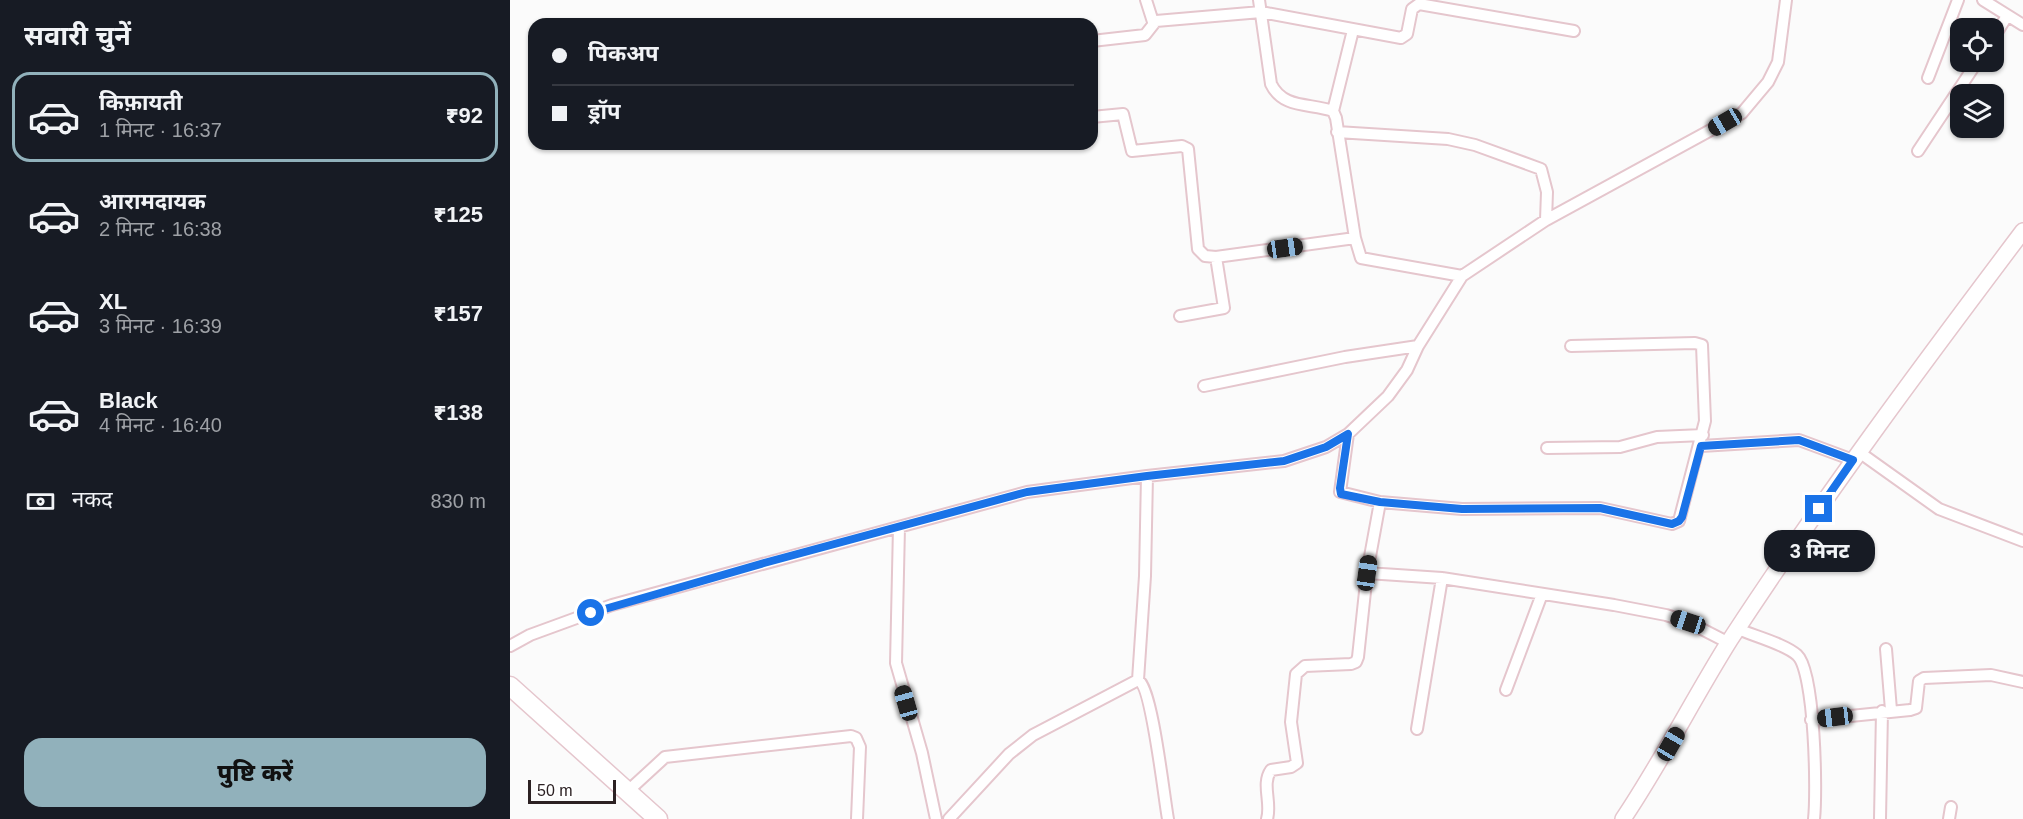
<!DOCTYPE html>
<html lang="hi">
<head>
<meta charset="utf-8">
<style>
	body { margin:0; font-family:Arial,"Noto Sans Devanagari",sans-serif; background:#20242c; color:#f1f3f6; height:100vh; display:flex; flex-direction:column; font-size:22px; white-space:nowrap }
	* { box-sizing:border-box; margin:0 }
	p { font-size:20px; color:#9ea1a6 }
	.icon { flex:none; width:33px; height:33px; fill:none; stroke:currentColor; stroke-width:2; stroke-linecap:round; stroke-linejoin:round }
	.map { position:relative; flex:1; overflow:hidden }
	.details { display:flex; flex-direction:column; background:#171b24; width:510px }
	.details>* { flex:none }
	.hud { position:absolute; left:18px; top:18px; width:570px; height:132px; border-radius:18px; box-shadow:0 2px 4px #0004; display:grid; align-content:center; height:132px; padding:0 24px; background:#171b24 }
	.controls { position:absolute; left:1440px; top:18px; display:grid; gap:12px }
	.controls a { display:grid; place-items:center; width:54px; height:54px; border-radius:12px; background:#171b24; box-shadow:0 2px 4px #0004; font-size:30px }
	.scale { position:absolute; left:18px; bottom:15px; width:88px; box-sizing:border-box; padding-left:6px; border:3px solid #2c2123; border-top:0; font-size:16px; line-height:21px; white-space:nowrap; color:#2c2123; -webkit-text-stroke:4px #fff; paint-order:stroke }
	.end { position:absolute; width:27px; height:27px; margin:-14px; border:8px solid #1a73e8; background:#fff; box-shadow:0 0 0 3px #fff }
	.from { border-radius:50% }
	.bubble { position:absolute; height:42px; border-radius:18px; background:#171b24; box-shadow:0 2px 4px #0004; font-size:20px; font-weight:800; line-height:42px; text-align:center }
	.car { position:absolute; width:18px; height:36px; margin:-18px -9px; border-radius:8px; box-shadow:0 0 4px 2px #0007; background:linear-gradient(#222 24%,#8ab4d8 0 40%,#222 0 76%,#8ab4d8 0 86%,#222 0) }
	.hud b { display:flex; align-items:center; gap:21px; height:57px; font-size:22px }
	.hud b+b { border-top:2px solid #363941 }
	.hud i { width:15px; height:15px; background:#f1f3f6 }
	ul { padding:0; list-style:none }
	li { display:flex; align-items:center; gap:18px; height:90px; margin:0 12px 9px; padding:0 12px; border:3px solid transparent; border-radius:18px }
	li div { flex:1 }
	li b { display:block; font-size:22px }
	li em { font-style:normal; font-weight:800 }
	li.on { border-color:#91b1bb }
	li>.icon { width:54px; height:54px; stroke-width:1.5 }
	h2 { padding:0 24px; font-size:27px; line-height:72px }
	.pay { display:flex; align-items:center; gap:15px; height:66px; padding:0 24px; font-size:22px }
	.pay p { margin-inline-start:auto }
	.cta { display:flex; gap:12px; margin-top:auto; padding:12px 24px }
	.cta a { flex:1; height:69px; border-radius:18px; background:#91b1bb; color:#111; font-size:24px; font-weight:800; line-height:69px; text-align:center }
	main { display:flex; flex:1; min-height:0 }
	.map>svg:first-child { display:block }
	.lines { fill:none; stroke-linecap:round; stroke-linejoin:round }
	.minor-casing { stroke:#e5c6cd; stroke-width:14 }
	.secondary-casing { stroke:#e5c6cd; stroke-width:18 }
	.trunk-casing { stroke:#e5c6cd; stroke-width:21 }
	.minor { stroke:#fff; stroke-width:10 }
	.secondary { stroke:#fff; stroke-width:15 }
	.trunk { stroke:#fff; stroke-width:18 }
	.route { stroke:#1a73e8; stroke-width:8 }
</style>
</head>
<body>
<main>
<section class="details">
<h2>सवारी चुनें</h2>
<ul>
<li class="on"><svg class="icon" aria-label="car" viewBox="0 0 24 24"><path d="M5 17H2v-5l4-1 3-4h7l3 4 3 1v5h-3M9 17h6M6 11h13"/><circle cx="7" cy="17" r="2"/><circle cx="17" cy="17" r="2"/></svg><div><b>किफ़ायती</b><p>1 मिनट · 16:37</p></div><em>₹92</em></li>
<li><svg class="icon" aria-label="car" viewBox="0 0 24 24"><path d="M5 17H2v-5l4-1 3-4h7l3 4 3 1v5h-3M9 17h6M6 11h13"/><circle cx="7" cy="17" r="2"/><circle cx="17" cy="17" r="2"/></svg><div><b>आरामदायक</b><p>2 मिनट · 16:38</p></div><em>₹125</em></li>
<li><svg class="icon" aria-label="car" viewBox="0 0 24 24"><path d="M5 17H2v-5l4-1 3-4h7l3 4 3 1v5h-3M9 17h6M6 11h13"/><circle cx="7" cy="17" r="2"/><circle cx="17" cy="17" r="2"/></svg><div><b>XL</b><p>3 मिनट · 16:39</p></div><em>₹157</em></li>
<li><svg class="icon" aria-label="car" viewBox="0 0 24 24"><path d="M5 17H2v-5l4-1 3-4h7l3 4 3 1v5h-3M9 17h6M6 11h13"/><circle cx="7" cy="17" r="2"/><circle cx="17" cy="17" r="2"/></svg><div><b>Black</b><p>4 मिनट · 16:40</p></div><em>₹138</em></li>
</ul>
<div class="pay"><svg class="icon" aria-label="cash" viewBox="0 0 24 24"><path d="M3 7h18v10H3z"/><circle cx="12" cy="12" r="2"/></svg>नकद<p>830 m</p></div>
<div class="cta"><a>पुष्टि करें</a></div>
</section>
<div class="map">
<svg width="1513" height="819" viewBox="0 0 1513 819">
	<rect width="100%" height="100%" fill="#fbfbfb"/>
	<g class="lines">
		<defs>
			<path id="minor" d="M636,0L643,22
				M749,0L761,84C773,109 800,103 823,111L826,118L845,238L851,258L952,276
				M1473,0L1513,25
				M1484,37L1497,16
				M582,41L635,35L646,21L751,12L891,38L897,34L902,9L909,4L1064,31
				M1418,78L1448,0
				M823,111L843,30
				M582,117L613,114L622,151L672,146L678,149L688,249L695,256L706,257L845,238
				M827,132L938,139L965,145L1031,169L1037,192L1036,220
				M1408,151L1467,62
				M670,316L714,308L706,257
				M694,386L835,357L908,346
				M1191,446L1289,440L1343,460
				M1037,448L1110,447L1147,437L1193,435
				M1349,452L1429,509L1513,541
				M870,502L952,509L1090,508L1162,524L1169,521L1195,421L1192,345L1185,343L1061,346
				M389,527L386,663L412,753L426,819
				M857,573L932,578L1104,605L1156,615L1178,622L1219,643
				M1228,629C1244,636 1275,644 1287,655C1305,671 1307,793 1304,819
				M0,646L20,635L102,605L517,492L637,476L774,461L816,447L838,434L878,396L897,370L908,346L952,276L1036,220L1232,113L1258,82L1268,62L1276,0
				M1376,649L1381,710
				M628,680L635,576L637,476
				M996,690L1032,594
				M1301,720L1400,710L1406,708L1409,681L1414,678L1481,675L1513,682
				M907,729L932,578
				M118,791L155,757L341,736L346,738L350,747L347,819
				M439,819L499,754L523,735L628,680C642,686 654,798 658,819
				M757,819C762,803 751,784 761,770L781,767L787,763L781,722L786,674L795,666L841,664L846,662L848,657L857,573L870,502L830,492L838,434
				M1370,819L1372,711
				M1439,819L1441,807"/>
			<path id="secondary" d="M1113,819C1152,761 1183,699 1220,640C1312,499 1412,365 1513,231"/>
			<path id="trunk" d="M0,686L148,819"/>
		</defs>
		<!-- minor casing -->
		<use href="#minor" class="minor-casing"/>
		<!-- secondary casing -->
		<use href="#secondary" class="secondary-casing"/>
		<!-- trunk casing -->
		<use href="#trunk" class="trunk-casing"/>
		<!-- minor -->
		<use href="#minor" class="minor"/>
		<!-- secondary -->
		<use href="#secondary" class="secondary"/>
		<!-- trunk -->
		<use href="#trunk" class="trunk"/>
	</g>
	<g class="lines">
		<!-- route -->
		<path class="route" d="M81,613L254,563L517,492L637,476L774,461L816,447L838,434L830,488L831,494L870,502L952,509L1090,508L1162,524L1169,521L1172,517L1191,446L1289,440L1343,460L1309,509"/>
	</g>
</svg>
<div class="controls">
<a><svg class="icon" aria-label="locate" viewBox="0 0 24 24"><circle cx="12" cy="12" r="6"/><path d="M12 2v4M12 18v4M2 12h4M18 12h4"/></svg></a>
<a><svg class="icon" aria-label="layers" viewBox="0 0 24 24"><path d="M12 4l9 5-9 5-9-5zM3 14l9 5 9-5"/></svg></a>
</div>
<div class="scale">50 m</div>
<i class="end from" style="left:81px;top:613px"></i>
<i class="end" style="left:1309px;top:509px"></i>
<div class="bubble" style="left:1254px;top:530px;width:111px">3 मिनट</div>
<i class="car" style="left:1215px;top:122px;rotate:240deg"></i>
<i class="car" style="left:775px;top:248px;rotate:82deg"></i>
<i class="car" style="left:857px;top:573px;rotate:8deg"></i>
<i class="car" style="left:1178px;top:622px;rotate:288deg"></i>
<i class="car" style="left:396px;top:703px;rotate:344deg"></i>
<i class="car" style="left:1325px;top:717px;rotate:263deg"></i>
<i class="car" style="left:1161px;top:744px;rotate:30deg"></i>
<div class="hud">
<b><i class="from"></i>पिकअप</b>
<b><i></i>ड्रॉप</b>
</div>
</div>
</main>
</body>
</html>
